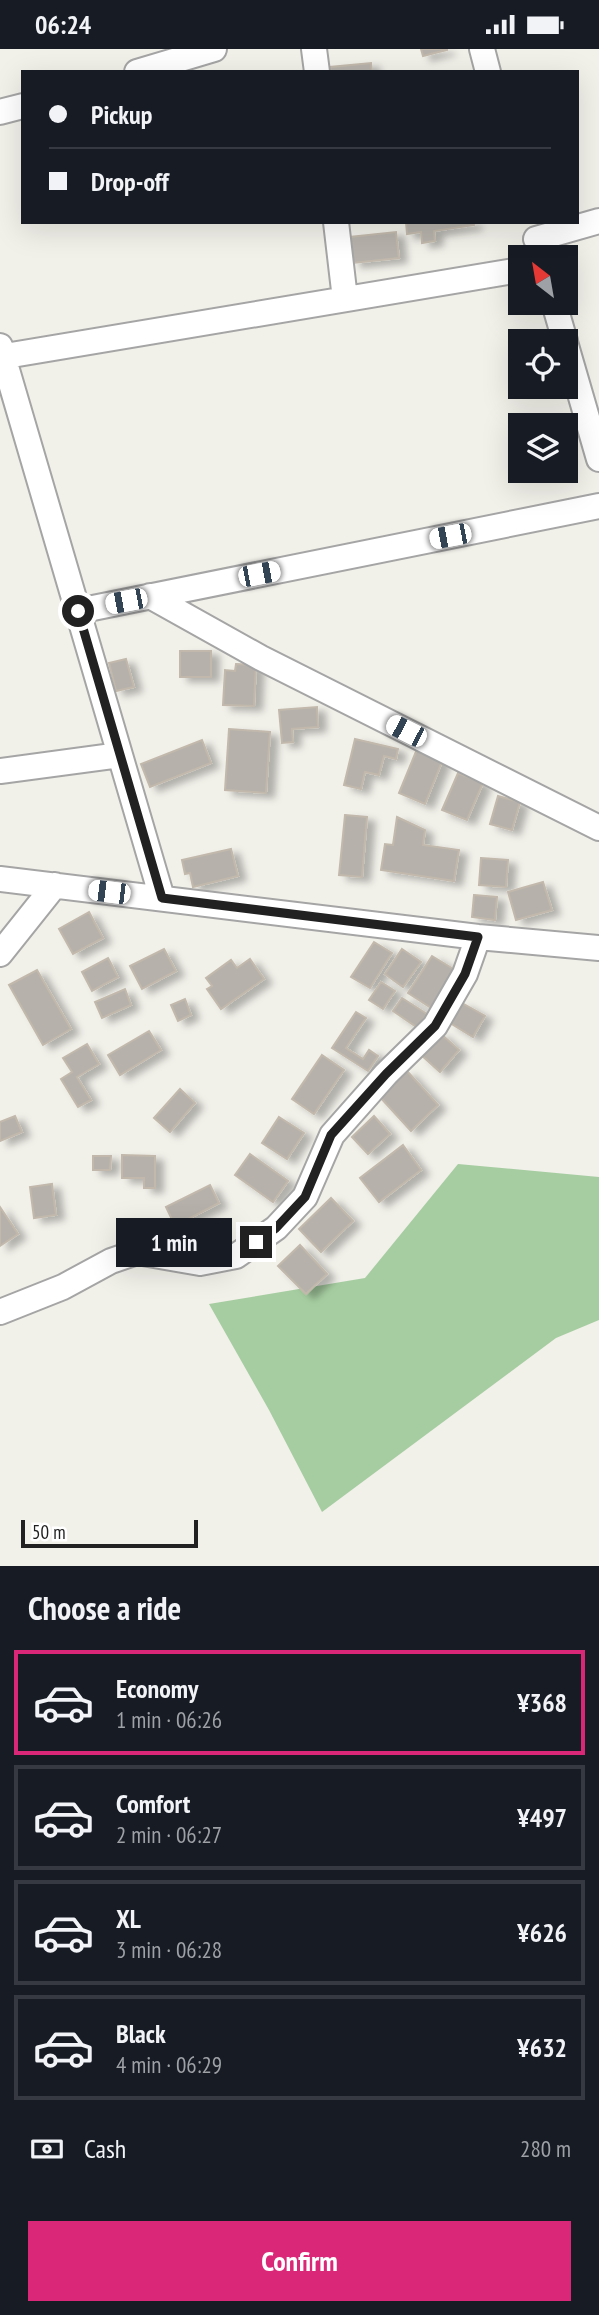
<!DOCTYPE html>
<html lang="en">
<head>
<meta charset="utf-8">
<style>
	body { margin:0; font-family:"PT Sans Narrow",sans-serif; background:#20242c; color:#f1f3f6; height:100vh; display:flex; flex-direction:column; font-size:26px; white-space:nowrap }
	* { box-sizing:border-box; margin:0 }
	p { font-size:23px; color:#9ea1a6 }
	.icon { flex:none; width:38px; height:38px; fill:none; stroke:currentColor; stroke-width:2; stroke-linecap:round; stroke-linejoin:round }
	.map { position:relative; height:1517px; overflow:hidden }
	.drawer { display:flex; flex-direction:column; background:#171b24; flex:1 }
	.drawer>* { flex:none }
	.top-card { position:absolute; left:21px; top:21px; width:558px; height:154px; border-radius:0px; box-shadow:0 7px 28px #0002; display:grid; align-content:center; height:154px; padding:0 28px; background:#171b24 }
	.needle { width:46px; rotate:329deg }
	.buttons { position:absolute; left:508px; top:196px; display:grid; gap:14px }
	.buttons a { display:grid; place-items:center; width:70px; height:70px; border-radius:0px; background:#171b24; box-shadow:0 7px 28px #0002; font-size:35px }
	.scale { position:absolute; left:21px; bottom:18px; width:177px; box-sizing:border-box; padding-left:7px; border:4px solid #212121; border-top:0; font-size:19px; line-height:24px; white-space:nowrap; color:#212121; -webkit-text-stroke:5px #fff; paint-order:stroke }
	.end { position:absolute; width:32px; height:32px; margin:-16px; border:9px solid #212121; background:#fff; box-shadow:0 0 0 4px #fff }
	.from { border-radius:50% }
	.bubble { position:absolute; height:49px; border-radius:0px; background:#171b24; box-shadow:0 7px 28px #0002; font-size:23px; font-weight:800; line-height:49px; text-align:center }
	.car { position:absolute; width:21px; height:42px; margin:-21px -10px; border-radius:9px; box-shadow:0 0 5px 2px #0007; background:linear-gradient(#fff 24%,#345 0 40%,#fff 0 76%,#345 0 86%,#fff 0) }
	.top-card b { display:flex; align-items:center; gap:24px; height:66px; font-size:26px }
	.top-card b+b { border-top:2px solid #363941 }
	.top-card i { width:18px; height:18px; background:#f1f3f6 }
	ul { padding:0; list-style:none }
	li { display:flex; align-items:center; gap:21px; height:105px; margin:0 14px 10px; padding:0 14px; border:4px solid #363941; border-radius:0px }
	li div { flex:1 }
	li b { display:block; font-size:26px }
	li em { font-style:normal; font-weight:800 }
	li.active { border-color:#db2777 }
	li>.icon { width:63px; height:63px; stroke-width:1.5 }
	h2 { padding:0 28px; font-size:32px; line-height:84px }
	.pay { display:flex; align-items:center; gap:18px; height:77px; padding:0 28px; font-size:26px }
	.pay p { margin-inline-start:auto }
	.button { display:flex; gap:14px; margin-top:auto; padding:14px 28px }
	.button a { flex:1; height:80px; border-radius:0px; background:#db2777; color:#fff; font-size:28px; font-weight:800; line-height:80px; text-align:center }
	.status { display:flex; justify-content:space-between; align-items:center; height:49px; padding:0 35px; background:#171b24; direction:ltr }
	.status svg { height:19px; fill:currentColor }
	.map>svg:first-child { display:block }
	.forest { fill:#a6cda1 }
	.building { fill:#b6b2ab; stroke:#c2b9ac; stroke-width:2; filter:url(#shadow) }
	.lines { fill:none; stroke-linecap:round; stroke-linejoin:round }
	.minor-casing { stroke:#a5a5a5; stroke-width:28 }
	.minor { stroke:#fff; stroke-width:24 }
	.route { stroke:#212121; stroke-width:9 }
</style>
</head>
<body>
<div class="status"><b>06:24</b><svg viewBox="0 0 49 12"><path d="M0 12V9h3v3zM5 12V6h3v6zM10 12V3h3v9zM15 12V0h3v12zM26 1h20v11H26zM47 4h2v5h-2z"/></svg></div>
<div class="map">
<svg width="599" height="1517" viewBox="0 0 599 1517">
	<defs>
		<filter id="shadow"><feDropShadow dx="8" dy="4.5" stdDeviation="3.5" flood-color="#0004"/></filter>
	</defs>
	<rect width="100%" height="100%" fill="#f1f0e9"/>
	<!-- forest -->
	<path class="forest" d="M458,1115L599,1128V1271L556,1289L322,1463L269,1361L209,1255L365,1229Z"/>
	<!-- building -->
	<path class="building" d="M421,0H447V1L423,7Z
		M371,14L372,23H331L330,18Z
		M406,173H473L474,176L434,182L435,192L422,194L421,183L407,185Z
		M396,183L399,209L353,214L350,188Z
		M180,602H211V628H180Z
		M126,610L134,638L116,642L109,614Z
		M236,615L256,616L254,657L223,656L225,621L235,622Z
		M317,658L318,678L292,680L293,693L282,694L279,661Z
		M229,680L270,683L266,744L225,741Z
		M355,690L398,700L396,710L384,707L379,726L365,723L361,740L344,736Z
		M202,691L211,714L150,738L141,715Z
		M417,700L443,710L425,755L399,744Z
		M458,724L483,734L467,771L442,761Z
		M498,747L520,753L512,781L490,775Z
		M345,766L367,768L362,828L339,826Z
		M397,768L425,781L423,796L459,801L454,832L381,821L385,795L393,796Z
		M231,800L238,827L193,838L190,824L185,825L182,811Z
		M481,809L508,811L506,838L479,836Z
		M543,833L552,861L516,871L508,843Z
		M474,846L497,848L495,871L472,868Z
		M89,863L103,889L73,905L59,880Z
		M374,893L392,904L370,939L351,928Z
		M164,900L176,922L142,940L130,917Z
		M402,900L421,913L403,938L385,925Z
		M432,907L460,924L436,962L408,944Z
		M108,909L118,928L92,942L82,923Z
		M250,910L264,930L221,960L207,940L212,937L206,929L231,911L237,919Z
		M37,921L71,980L43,996L9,936Z
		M381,933L395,942L383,960L369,951Z
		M125,940L131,956L102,969L95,953Z
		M402,949L427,965L418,979L393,962Z
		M185,950L191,966L178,972L171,956Z
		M462,954L485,967L473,988L450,974Z
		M356,963L366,969L346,999L363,1010L369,1001L378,1007L368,1022L332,999Z
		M149,982L161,1001L120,1026L108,1006Z
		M440,984L459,1001L440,1023L421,1006Z
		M87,995L99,1015L77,1028L91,1051L78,1058L61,1030L72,1023L63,1009Z
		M322,1006L344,1021L314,1065L292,1050Z
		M407,1022L438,1056L411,1082L379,1047Z
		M180,1040L195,1054L170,1083L154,1069Z
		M15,1067L22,1083L0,1092V1073Z
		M374,1067L390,1085L368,1105L352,1088Z
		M279,1068L304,1084L287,1110L262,1094Z
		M403,1096L421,1121L379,1153L360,1129Z
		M250,1105L288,1132L273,1153L235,1126Z
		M122,1106L155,1107V1139H144V1129H122Z
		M93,1107H111L110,1121H93Z
		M52,1135L56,1166L34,1169L30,1138Z
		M210,1136L219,1154L175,1177L166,1158Z
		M331,1149L353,1172L321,1203L299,1180Z
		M0,1158L18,1185L0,1197Z
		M300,1196L327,1225L306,1245L278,1217Z"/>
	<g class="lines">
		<defs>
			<path id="minor" d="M314,0L317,23
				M482,0L488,23
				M137,23L214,0
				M0,63L23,57
				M336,173L345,250
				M536,190L599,172
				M554,254L565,292
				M565,293L599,410
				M0,297L162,849
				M0,308L520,221
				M150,547L261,609L599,779
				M78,562L599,457
				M0,722L120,706
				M0,830L478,888L599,899
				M0,905L55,836
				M0,1263L63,1238L111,1212L137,1203L200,1214L236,1207L276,1179L305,1148L332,1086L386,1025L435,977L465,925L478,888"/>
		</defs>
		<!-- minor casing -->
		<use href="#minor" class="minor-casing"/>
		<!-- minor -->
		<use href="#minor" class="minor"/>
	</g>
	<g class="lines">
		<!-- route -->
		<path class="route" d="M78,562L162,849L478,888L465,925L435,977L386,1025L331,1086L305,1148L276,1179L256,1193"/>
	</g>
</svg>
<div class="buttons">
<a><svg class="needle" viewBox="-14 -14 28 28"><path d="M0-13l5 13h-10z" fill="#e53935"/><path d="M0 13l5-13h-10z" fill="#9ea1a6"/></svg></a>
<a><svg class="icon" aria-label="locate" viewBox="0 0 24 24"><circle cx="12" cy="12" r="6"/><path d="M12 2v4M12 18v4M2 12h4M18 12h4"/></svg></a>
<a><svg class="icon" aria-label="layers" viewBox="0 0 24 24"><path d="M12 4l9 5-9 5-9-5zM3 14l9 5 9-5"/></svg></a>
</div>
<div class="scale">50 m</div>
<i class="end from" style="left:78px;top:562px"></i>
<i class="end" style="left:256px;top:1193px"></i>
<div class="bubble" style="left:116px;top:1169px;width:116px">1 min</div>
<i class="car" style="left:450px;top:487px;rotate:259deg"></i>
<i class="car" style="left:259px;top:525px;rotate:79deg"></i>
<i class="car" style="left:126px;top:552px;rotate:259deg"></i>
<i class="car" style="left:406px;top:682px;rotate:297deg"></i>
<i class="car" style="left:109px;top:843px;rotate:277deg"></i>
<div class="top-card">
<b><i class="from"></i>Pickup</b>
<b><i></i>Drop-off</b>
</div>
</div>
<section class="drawer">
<h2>Choose a ride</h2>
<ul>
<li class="active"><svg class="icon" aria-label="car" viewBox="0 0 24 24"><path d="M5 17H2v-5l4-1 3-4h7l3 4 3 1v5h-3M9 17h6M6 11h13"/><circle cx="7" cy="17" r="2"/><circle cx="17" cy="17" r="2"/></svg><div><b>Economy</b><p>1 min · 06:26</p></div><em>¥368</em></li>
<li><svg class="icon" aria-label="car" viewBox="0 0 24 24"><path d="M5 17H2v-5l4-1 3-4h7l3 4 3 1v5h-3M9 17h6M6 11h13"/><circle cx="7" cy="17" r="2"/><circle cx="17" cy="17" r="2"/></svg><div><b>Comfort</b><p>2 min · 06:27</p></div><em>¥497</em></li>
<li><svg class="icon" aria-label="car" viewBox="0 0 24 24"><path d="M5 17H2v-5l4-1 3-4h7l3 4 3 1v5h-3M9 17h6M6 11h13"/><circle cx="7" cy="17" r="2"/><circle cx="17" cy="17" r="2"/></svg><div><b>XL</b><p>3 min · 06:28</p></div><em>¥626</em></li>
<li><svg class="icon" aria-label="car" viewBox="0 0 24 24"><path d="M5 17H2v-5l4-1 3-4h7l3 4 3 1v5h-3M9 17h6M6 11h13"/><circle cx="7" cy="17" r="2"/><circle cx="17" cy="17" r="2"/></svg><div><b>Black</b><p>4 min · 06:29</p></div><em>¥632</em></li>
</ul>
<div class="pay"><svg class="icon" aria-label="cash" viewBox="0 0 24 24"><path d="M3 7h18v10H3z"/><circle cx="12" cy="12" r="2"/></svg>Cash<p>280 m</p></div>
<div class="button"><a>Confirm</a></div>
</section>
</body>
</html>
